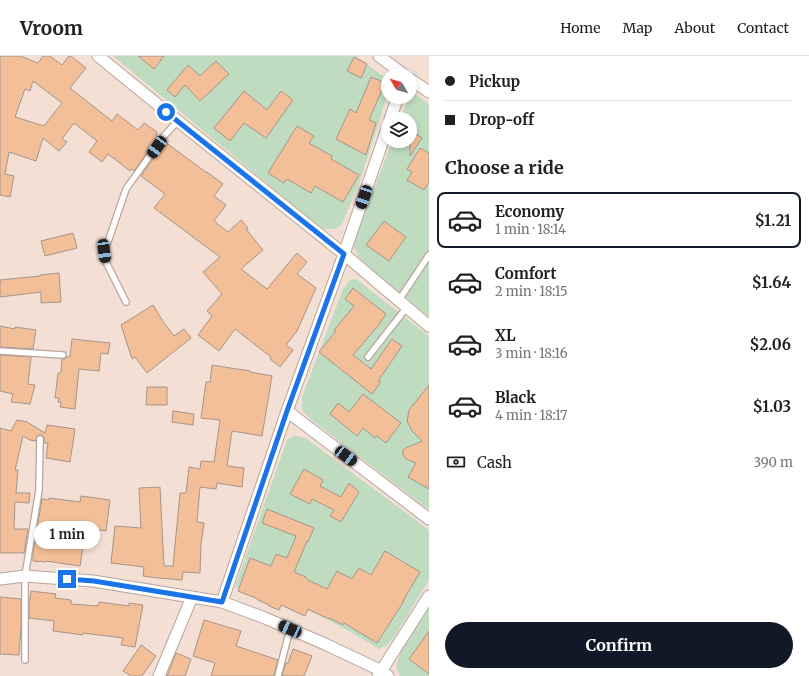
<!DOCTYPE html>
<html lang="en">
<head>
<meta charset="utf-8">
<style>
	body { margin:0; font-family:Merriweather,serif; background:#f2f2f2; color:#222; height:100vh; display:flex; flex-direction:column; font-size:15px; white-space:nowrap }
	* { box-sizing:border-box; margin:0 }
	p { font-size:13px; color:#767676 }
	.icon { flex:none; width:22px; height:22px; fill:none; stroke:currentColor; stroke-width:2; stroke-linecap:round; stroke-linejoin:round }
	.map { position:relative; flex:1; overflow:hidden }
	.panel { display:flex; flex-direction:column; background:#fff; width:380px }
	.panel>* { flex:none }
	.top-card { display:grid; align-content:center; height:88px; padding:0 16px; background:#fff }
	.needle { width:26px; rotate:308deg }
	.controls { position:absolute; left:381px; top:12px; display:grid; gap:8px }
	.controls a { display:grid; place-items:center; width:36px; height:36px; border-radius:50%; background:#fff; box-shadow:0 2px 6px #0003; font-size:20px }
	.end { position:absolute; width:18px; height:18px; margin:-9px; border:5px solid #1a73e8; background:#fff; box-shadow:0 0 0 2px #fff }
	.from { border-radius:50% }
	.bubble { position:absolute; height:28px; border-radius:14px; background:#fff; box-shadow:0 2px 6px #0003; font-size:13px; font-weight:700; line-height:28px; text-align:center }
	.car { position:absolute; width:12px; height:24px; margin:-12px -6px; border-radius:5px; box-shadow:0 0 3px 1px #0007; background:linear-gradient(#222 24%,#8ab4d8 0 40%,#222 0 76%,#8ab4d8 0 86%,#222 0) }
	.top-card b { display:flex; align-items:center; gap:14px; height:38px; font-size:15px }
	.top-card b+b { border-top:1px solid #e0e0e0 }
	.top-card i { width:10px; height:10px; background:#222 }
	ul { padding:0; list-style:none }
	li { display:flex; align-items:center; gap:12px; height:56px; margin:0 8px 6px; padding:0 8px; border:2px solid transparent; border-radius:8px }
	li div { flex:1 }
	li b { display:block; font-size:15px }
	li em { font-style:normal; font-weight:700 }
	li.on { border-color:#111827 }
	li>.icon { width:36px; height:36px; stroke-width:1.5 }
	h2 { padding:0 16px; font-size:18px; line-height:48px }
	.pay { display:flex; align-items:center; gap:10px; height:44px; padding:0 16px; font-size:15px }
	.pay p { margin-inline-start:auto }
	.action { display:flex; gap:8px; margin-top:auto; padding:8px 16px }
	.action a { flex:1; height:46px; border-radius:24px; background:#111827; color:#fff; font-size:16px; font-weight:700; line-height:46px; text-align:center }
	header { display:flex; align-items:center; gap:24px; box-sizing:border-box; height:56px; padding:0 20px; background:#fff; border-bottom:1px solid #e0e0e0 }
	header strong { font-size:19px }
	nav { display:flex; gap:22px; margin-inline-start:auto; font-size:14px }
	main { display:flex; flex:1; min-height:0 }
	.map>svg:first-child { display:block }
	.green { fill:#bfdcc1 }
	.building { fill:#f3bf98; stroke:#a69589; fill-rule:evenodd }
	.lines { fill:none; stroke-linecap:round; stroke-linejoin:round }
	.service-casing { stroke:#b8a59b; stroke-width:8 }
	.minor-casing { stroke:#b8a59b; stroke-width:13 }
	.service { stroke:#fff; stroke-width:5.5 }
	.minor { stroke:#fff; stroke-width:11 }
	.route { stroke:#1a73e8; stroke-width:5 }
</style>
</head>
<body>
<header>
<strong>Vroom</strong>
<nav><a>Home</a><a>Map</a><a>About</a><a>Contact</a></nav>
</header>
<main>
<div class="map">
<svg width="429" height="620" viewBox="0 0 429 620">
	<rect width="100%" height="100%" fill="#f4dfd5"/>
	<!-- green -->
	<path class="green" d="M113,0H356L388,24V37L360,125L342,168L335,173H322Z
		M415,38L429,48V261L368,210L358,200L353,189L392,85H410V63H400L408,44Z
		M356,223L429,280V454L308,361L302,354V341L343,233L350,224Z
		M293,380H299L307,383L429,474V524L394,581L387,589L379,593C343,571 306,550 265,538C255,535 245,533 235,531L287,384Z
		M429,551V620H400L396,611L401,595Z"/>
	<!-- building -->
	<path class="building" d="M0,0H20L38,7L43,0H50L62,9L69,0H71L86,12L70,32L112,65L117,58L138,74L144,67L157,76L156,79L158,81L134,115L132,113L130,115L108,98L102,106L89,96L97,85L74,67L62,83L67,86L59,95L43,82L36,105L9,96L5,118L14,120L10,141L0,139ZM33,25L62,47L44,70L15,61L25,33L30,35Z
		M138,0H164L154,13Z
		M354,1L367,8L361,22L347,15Z
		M216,5L229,18L200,45L185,29L175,41L167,34L188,9L200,20Z
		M371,21L385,27L369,64L376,67L366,99L336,83L350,53L356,57Z
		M244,35L267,54L281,35L293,44L266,82L244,67L230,85L214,72Z
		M297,70L314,80L309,87L332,100L331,103L359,119L343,146L315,130L311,137L287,123L284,127L268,117Z
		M410,74L422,82L410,100Z
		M165,86L195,108L207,117V116L223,128L214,140L226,149L214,165L228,176L241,164L248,172L246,173L263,194L241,213L267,233L297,197L307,206L297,218L316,232L297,275L286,289L293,294L280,311L270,303L271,301L235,273L219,295L198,279L212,260L207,255L222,238L203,216L220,201L154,152L165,138L141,120Z
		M420,92L429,97V126L424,134L407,124L412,116L407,113Z
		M384,165L406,181L389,205L366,189Z
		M73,177L77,192L45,200L41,185Z
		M59,217L61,246L41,247V236L0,241V224L40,220V219Z
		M353,232L386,258L378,270L353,299L371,313L392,283L402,290L378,325L381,326L372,338L319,296L336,275L334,274L354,250L345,243Z
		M153,249L164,267L174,280L184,273L191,282L147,317L135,301L132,303L121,269Z
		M0,270L15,273V271L36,274L33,293L0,291Z
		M72,283L110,287L108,298L101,297L99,315L79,313L75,353L60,351L61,346H58L59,342H55L58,317H61L62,303H65L67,301H70Z
		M0,299L31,301L28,328L35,329L30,348L11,346L13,338L0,335Z
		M212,309L250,315V316L272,320L262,380L232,375L227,410L244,412L242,431L217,427L216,433L200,431L197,466L204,467L201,488L200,517L183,516L182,524L158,522L143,520L144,511L111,507L115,470L141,472L139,432L160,431L164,510H173L180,437H186L189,411L200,413L201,405L214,406L220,364L201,362L206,326H210Z
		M429,329V433L408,421L416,407L406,403L403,399V394L406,392L422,385L412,375L407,365L409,354Z
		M147,331H167V349H146Z
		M363,338L401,367L386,387L377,380L375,382L363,372L357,380L330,358L338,347L349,356Z
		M173,355L194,358L193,369L172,366Z
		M17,364L27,366L45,377L47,369L75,373L70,406L46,402L48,387H44V381L42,379H40L37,380L36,385L30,384L23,380L15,414H18L16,437H30L29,447L15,446L14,473H28L24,497H0V372L11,375Z
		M304,413L323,424L320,430L341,441L349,427L359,436L341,466L330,460L334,454L312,443L310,448L290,438Z
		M81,440L110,444L106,475L86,472L80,510L46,505V506L33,505V498L42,443L49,444V442L80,446Z
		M267,453L314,472L308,486L307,485L294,516L306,521V523L327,533L337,515L352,523L359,512L371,519L385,495L420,516L403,545H404L377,587L344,567L343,569L329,562V563L308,553L305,560L281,549L279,554L269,550V549L258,544V543L238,535L250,502L271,510L276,498L287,502L296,480L262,467Z
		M31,535L56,538L55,542L71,544V548L98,550L99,546L129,550V547L143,549L135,591L121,589L123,582L83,577V579L53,575L54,565L29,562V543H30Z
		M0,541L21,543V569L19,599L0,598Z
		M204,564L241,575L236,590L278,604L274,620H211L215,607L193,600Z
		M429,575V618L409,603Z
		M141,589L156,600L142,620H131L123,615Z
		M293,593L312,600L304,620H282L286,607H288Z
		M176,597L191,603L185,620H167Z"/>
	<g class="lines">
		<defs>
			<path id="service" d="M399,244L429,199
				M126,246L105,204L104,195L109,183L126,133L164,80L178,65
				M0,295L63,299
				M368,301L407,251
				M25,604V520L39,434L40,383
				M278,620L290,573"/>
			<path id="minor" d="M98,0L178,65L344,198L429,270
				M379,0L404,19
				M410,23L429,36
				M390,63L398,41
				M287,355L429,463
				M0,523L25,520L93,525L222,546L265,562L325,588L382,615L388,620
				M222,546L287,355L344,198L388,70
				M159,620L192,541
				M378,620L429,540"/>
		</defs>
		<!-- service casing -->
		<use href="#service" class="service-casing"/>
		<!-- minor casing -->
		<use href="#minor" class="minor-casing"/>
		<!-- service -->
		<use href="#service" class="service"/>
		<!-- minor -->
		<use href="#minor" class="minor"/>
	</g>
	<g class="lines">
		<!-- route -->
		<path class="route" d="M67,523L94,525L222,546L287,355L344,198L166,56"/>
	</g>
</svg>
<div class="controls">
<a><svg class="needle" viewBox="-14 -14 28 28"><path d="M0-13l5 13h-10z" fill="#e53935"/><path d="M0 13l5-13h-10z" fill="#767676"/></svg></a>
<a><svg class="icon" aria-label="layers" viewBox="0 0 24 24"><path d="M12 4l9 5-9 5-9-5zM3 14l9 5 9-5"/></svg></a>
</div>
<i class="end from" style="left:166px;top:56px"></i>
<i class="end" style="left:67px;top:523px"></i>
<div class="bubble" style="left:34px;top:465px;width:66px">1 min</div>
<i class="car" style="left:157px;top:91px;rotate:216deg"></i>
<i class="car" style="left:364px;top:141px;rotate:199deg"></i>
<i class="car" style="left:104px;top:195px;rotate:172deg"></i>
<i class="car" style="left:346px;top:400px;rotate:127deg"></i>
<i class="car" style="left:290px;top:573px;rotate:294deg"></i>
</div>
<section class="panel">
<div class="top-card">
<b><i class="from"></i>Pickup</b>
<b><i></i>Drop-off</b>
</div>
<h2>Choose a ride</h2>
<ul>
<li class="on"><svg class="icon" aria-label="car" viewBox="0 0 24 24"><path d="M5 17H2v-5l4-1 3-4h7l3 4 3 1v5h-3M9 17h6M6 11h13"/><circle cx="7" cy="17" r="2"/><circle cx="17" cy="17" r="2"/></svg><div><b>Economy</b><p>1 min · 18:14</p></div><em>$1.21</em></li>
<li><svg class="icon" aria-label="car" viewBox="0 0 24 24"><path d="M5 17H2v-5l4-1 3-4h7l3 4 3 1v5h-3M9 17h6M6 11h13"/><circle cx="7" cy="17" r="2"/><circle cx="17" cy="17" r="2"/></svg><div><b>Comfort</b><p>2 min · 18:15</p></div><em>$1.64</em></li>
<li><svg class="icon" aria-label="car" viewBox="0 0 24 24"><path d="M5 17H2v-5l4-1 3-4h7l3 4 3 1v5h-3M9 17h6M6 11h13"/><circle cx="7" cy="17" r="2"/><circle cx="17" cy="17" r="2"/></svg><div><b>XL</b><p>3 min · 18:16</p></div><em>$2.06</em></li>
<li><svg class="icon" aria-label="car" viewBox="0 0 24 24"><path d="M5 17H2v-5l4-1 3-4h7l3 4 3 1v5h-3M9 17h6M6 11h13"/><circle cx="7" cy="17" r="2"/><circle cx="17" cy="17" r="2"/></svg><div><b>Black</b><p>4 min · 18:17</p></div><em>$1.03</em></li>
</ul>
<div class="pay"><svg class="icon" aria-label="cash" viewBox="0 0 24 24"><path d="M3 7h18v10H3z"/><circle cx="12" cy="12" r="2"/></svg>Cash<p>390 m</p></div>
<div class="action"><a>Confirm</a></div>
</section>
</main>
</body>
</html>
